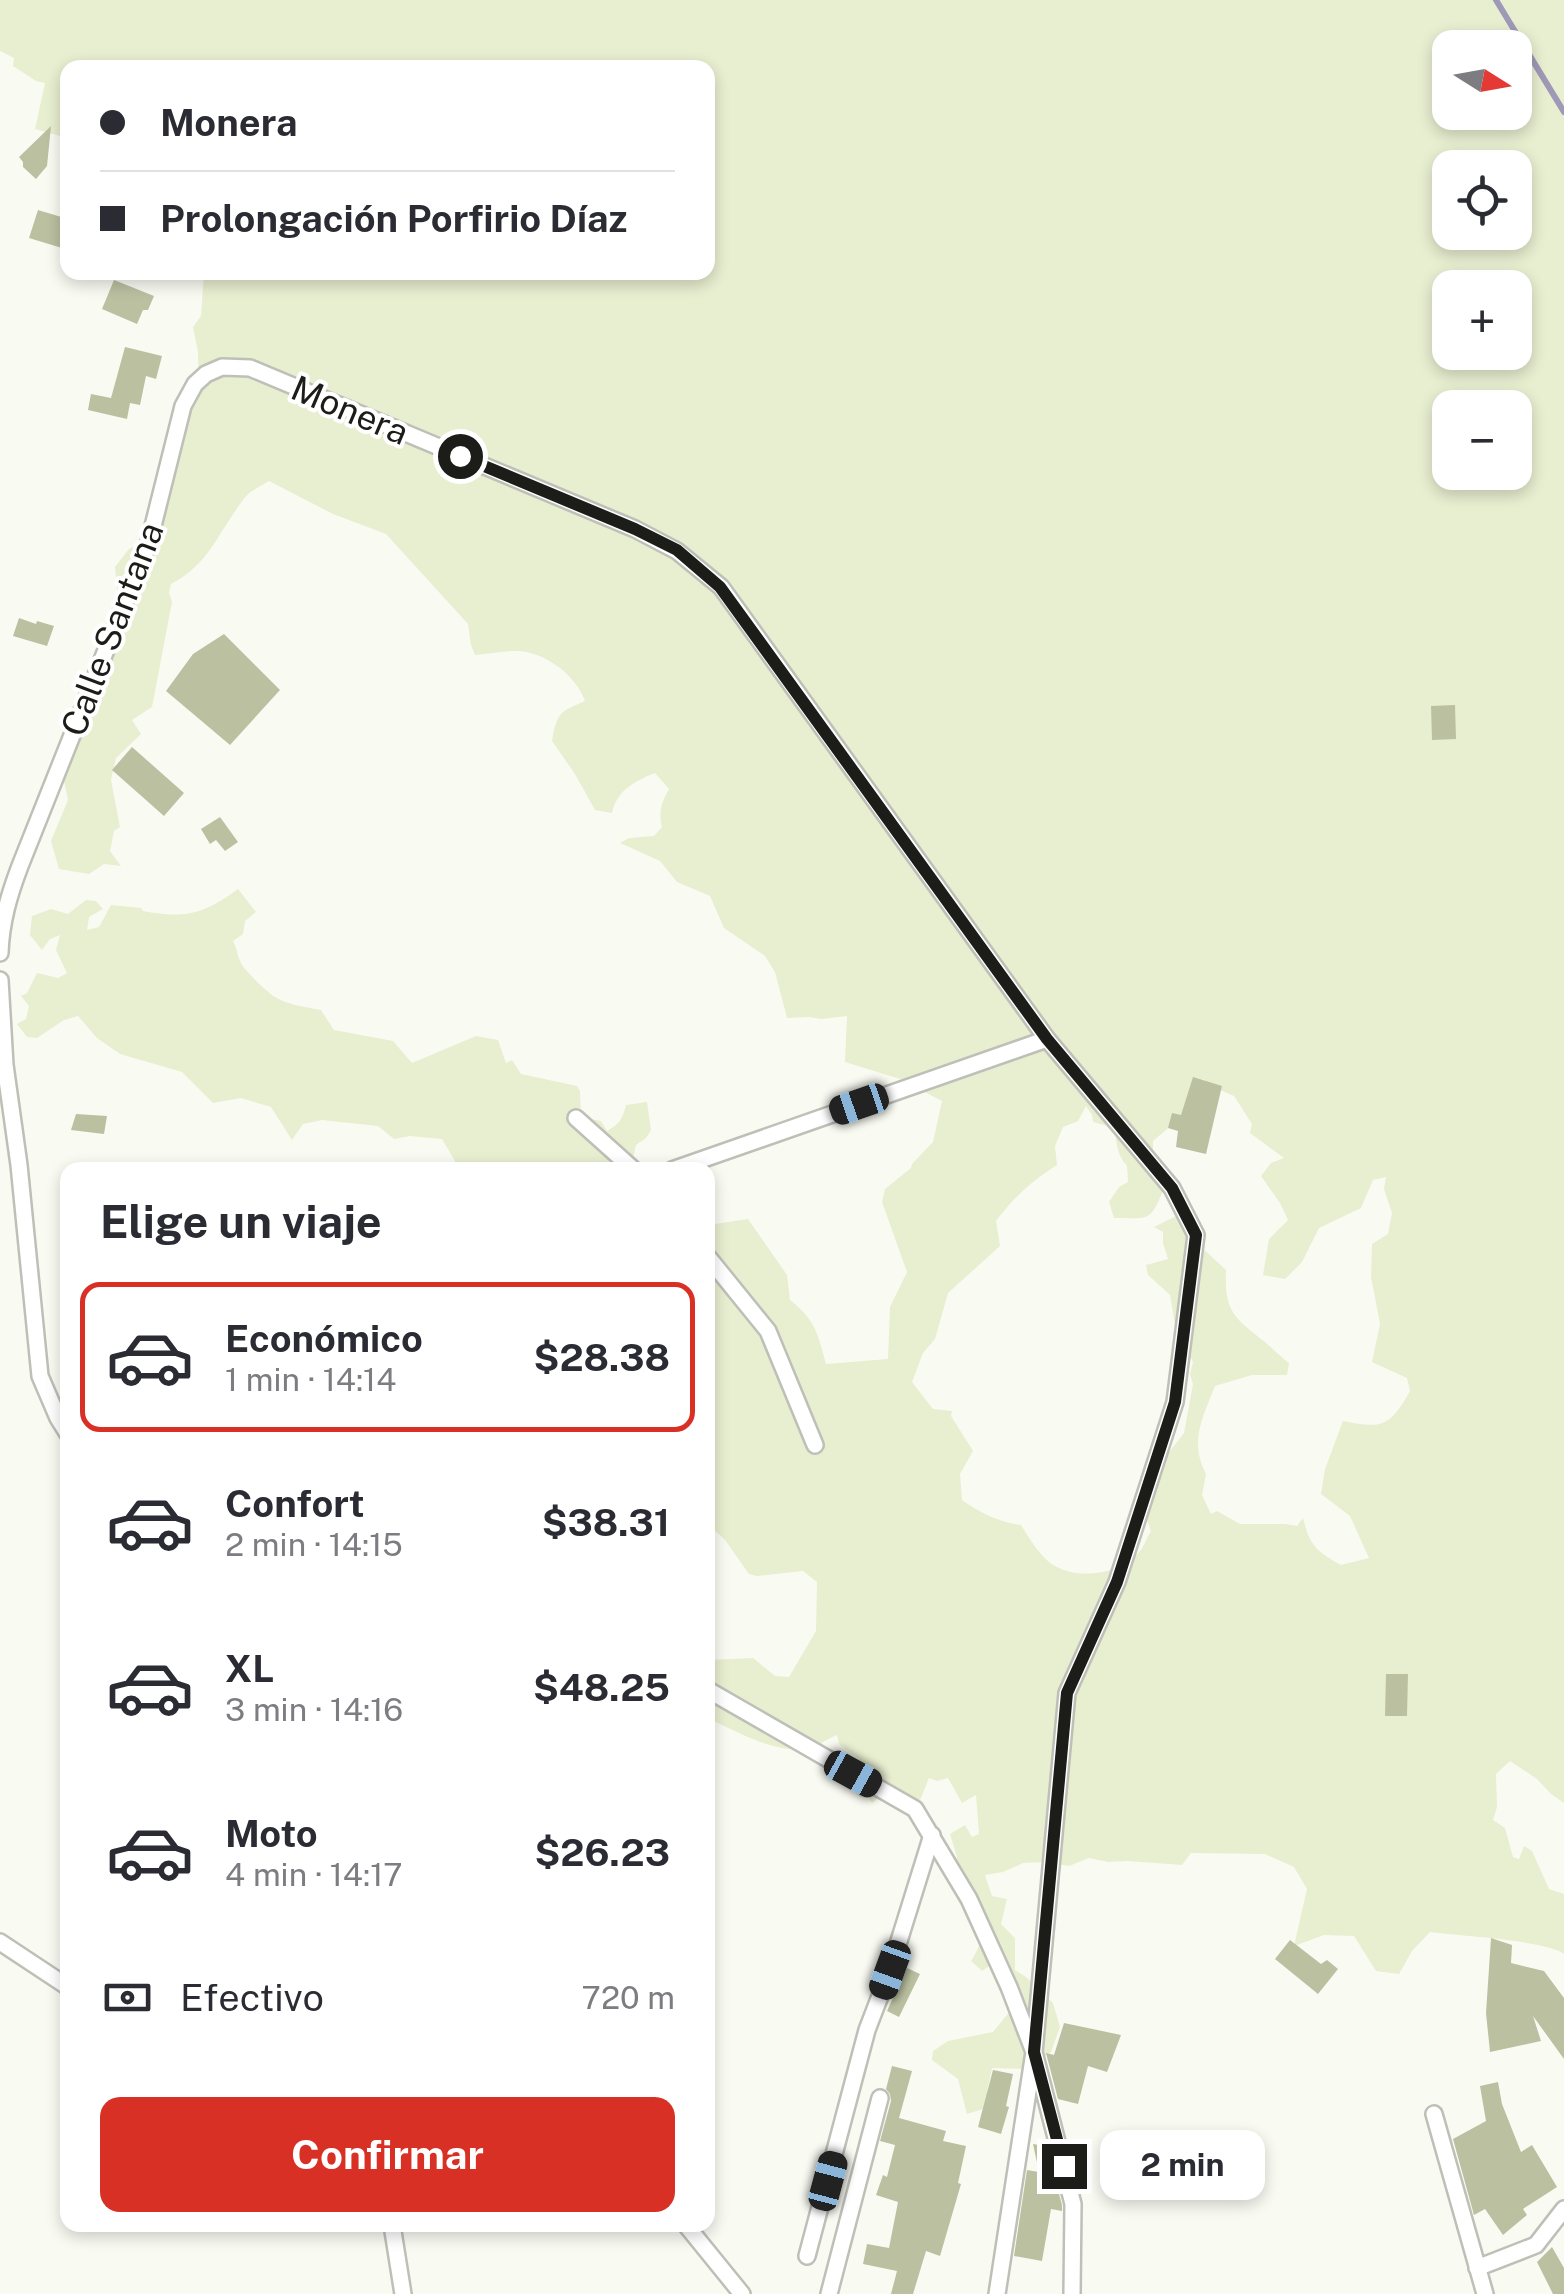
<!DOCTYPE html>
<html lang="es">
<head>
<meta charset="utf-8">
<style>
	body { margin:0; font-family:"Public Sans",sans-serif; background:#f2f2f3; color:#2b2b33; height:100vh; display:flex; flex-direction:column; font-size:38px; white-space:nowrap }
	* { box-sizing:border-box; margin:0 }
	p { font-size:32px; color:#7c7c81 }
	.icon { flex:none; width:55px; height:55px; fill:none; stroke:currentColor; stroke-width:2; stroke-linecap:round; stroke-linejoin:round }
	.map { position:relative; flex:1; overflow:hidden }
	.drawer { position:absolute; left:60px; top:1162px; width:655px; height:1070px; display:flex; flex-direction:column; background:#fff; border-radius:20px; box-shadow:0 5px 15px #0003 }
	.drawer>* { flex:none }
	.top-card { position:absolute; left:60px; top:60px; width:655px; height:220px; border-radius:20px; box-shadow:0 5px 15px #0003; display:grid; align-content:center; height:220px; padding:0 40px; background:#fff }
	.needle { width:65px; rotate:101deg }
	.buttons { position:absolute; left:1432px; top:30px; display:grid; gap:20px }
	.buttons a { display:grid; place-items:center; width:100px; height:100px; border-radius:20px; background:#fff; box-shadow:0 5px 15px #0003; font-size:50px }
	.end { position:absolute; width:45px; height:45px; margin:-22px; border:12px solid #1c1c19; background:#fff; box-shadow:0 0 0 5px #fff }
	.from { border-radius:50% }
	.bubble { position:absolute; height:70px; border-radius:20px; background:#fff; box-shadow:0 5px 15px #0003; font-size:32px; font-weight:700; line-height:70px; text-align:center }
	.car { position:absolute; width:30px; height:60px; margin:-30px -15px; border-radius:12px; box-shadow:0 0 8px 2px #0007; background:linear-gradient(#222 24%,#8ab4d8 0 40%,#222 0 76%,#8ab4d8 0 86%,#222 0) }
	.top-card b { display:flex; align-items:center; gap:35px; height:95px; font-size:38px }
	.top-card b+b { border-top:2px solid #e1e1e2 }
	.top-card i { width:25px; height:25px; background:#2b2b33 }
	ul { padding:0; list-style:none }
	li { display:flex; align-items:center; gap:30px; height:150px; margin:0 20px 15px; padding:0 20px; border:5px solid transparent; border-radius:20px }
	li div { flex:1 }
	li b { display:block; font-size:38px }
	li em { font-style:normal; font-weight:700 }
	li.selected { border-color:#d93025 }
	li>.icon { width:90px; height:90px; stroke-width:1.5 }
	h2 { padding:0 40px; font-size:45px; line-height:120px }
	.pay { display:flex; align-items:center; gap:25px; height:110px; padding:0 40px; font-size:38px }
	.pay p { margin-inline-start:auto }
	.cta { display:flex; gap:20px; margin-top:auto; padding:20px 40px }
	.cta a { flex:1; height:115px; border-radius:20px; background:#d93025; color:#fff; font-size:40px; font-weight:700; line-height:115px; text-align:center }
	.map>svg:first-child { display:block }
	.green { fill:#e8eed0; fill-rule:evenodd }
	.lines { fill:none; stroke-linecap:round; stroke-linejoin:round }
	.stream { stroke:#9f99b7; stroke-width:6 }
	.building { fill:#bac0a0 }
	.street-casing { stroke:#bec0b8; stroke-width:20 }
	.street { stroke:#fff; stroke-width:15 }
	.route { stroke:#1c1c19; stroke-width:12 }
	.labels { text-anchor:middle; dominant-baseline:central; stroke-width:8; stroke-linejoin:round; paint-order:stroke }
	.street-label { font-size:35px; fill:#1c1c19; stroke:#fff }
</style>
</head>
<body>
<div class="map">
<svg width="1564" height="2294" viewBox="0 0 1564 2294">
	<rect width="100%" height="100%" fill="#f9fbf3"/>
	<!-- green -->
	<path class="green" d="M0,0H1564V1803L1551,1794L1537,1779L1510,1761L1496,1774L1497,1807L1493,1820L1505,1828L1513,1857L1519,1859L1524,1846L1532,1851L1549,1889L1564,1894V1954C1546,1940 1458,1936 1430,1932L1412,1951L1399,1974L1376,1971L1354,1936L1324,1935L1294,1946L1307,1889L1294,1867L1265,1854L1191,1853L1182,1865L1127,1861L1108,1862L1089,1858L1069,1866L1045,1862L1023,1863L1003,1872L985,1875L992,1896L1007,1899L1001,1924L1015,1938V1970L1026,1977L1053,2003L1060,2027L1051,2052L1027,2069L992,2068L987,2092L996,2105L967,2114L958,2079L932,2060L933,2051L948,2041L993,2032L1011,2010L1002,1968L992,1971L989,1966L982,1971L971,1961C980,1947 989,1927 977,1910C973,1904 961,1899 955,1894L957,1857L950,1834L965,1825L972,1837L979,1834L976,1795L962,1803L948,1778L937,1781L929,1778L920,1800L908,1797L892,1802L877,1799L872,1803L869,1798L860,1797L851,1789L859,1759L839,1744L837,1735C827,1739 817,1747 807,1748C777,1755 735,1731 708,1718V1660L753,1658L775,1676L789,1677L816,1631L817,1582L803,1571L757,1576L749,1574L725,1540L708,1524V1217L709,1216L715,1224L748,1219L787,1275L790,1300C815,1319 818,1334 826,1364L888,1359L890,1307L907,1272L882,1202L885,1189L911,1168L912,1164L933,1142L942,1101L900,1079L845,1062L847,1016L821,1019L809,1017L787,1018L775,972L765,956L724,928L710,896L677,882L660,861L620,843L629,838L654,836L662,827C658,812 662,801 669,789L655,773C635,781 617,790 612,813L595,810L575,774L552,741C557,713 559,712 585,701C576,675 544,651 516,651C502,651 488,654 475,655L471,645L468,624L386,534L333,514L269,481C261,486 249,491 243,500C219,531 209,565 171,584L169,592L172,602L152,707L132,720L141,734L116,758L111,780L120,827L114,831L110,851L121,866L104,864L89,874L59,869L51,841L68,800L62,772L85,711L103,683L119,609L115,567L129,549L143,540L185,420L199,398L198,352L193,327L201,316L204,273L708,272V68H68L67,138L35,129L45,83L36,81L13,66L14,58L0,51ZM1450,48H1515V112H1450ZM1450,168H1515V232H1450ZM1450,288H1515V352H1450ZM1450,408H1515V472H1450ZM1203,1079L1211,1086L1234,1096L1252,1124L1250,1133L1284,1158L1271,1163L1261,1176L1280,1203L1288,1220L1269,1239L1263,1275L1285,1279L1302,1262L1319,1228L1361,1208L1373,1180L1386,1177L1384,1189L1392,1213L1388,1234L1372,1244L1371,1277L1380,1324L1372,1362L1407,1378L1410,1391C1390,1427 1382,1429 1343,1421L1325,1469L1321,1494L1350,1516L1369,1558L1341,1565C1316,1551 1310,1546 1303,1518L1297,1526L1285,1524H1240L1217,1511L1211,1514L1202,1495L1206,1474C1189,1441 1203,1417 1215,1386L1252,1375H1287L1289,1363C1280,1356 1273,1349 1265,1342C1234,1318 1224,1311 1226,1270L1183,1230L1176,1216L1154,1227L1163,1232V1243L1168,1259L1146,1265L1148,1275L1170,1295L1176,1330L1193,1362L1190,1374L1193,1384L1184,1433L1154,1472L1141,1496L1132,1502L1144,1511L1151,1531C1147,1537 1144,1547 1139,1552C1121,1573 1082,1580 1057,1567C1043,1561 1029,1538 1021,1525C999,1522 980,1513 962,1500L960,1474L973,1451L951,1416L952,1411L933,1409L912,1382L923,1353L935,1339L948,1293L1000,1246L996,1221C1014,1197 1033,1180 1057,1165L1055,1146L1063,1127L1078,1121L1086,1106L1092,1115L1093,1122L1115,1128C1116,1143 1117,1155 1127,1166L1128,1182L1119,1187L1109,1202L1114,1218C1150,1218 1150,1223 1164,1188L1153,1158V1141L1187,1112Z
		M238,889L256,912L245,921L243,934L233,941C237,948 237,956 241,963C245,971 267,992 275,997C288,1005 306,1007 321,1010L334,1030L393,1041L412,1063L476,1036L498,1040L506,1063L512,1060L521,1074L577,1086L580,1091L581,1117L601,1121L607,1131C619,1124 623,1119 626,1105L647,1102L651,1130L646,1138L636,1145L633,1158L644,1169L651,1170H520L503,1164L456,1168L455,1161L442,1139L410,1136L394,1139L378,1126L322,1120L303,1124L292,1140L271,1107L241,1098L213,1103L182,1072L120,1054L97,1038L78,1016L64,1020L37,1038L27,1037L17,1024L26,1019L29,1006L21,996L27,993L37,973L58,978L67,973L56,950L60,935L50,939L42,950L30,935L32,916L51,909L68,914L86,900L96,901L103,909L89,917L87,930L99,927L111,905L141,908L143,911C185,919 204,914 238,889Z"/>
	<g class="lines">
		<!-- stream -->
		<path class="stream" d="M1496,0L1564,112"/>
	</g>
	<!-- building -->
	<path class="building" d="M51,126L47,166L36,179L23,167V162L19,157Z
		M38,210L68,219V231L62,248L29,238Z
		M114,280L154,296L148,310H143L137,324L102,309Z
		M125,347L162,356L156,379L146,376L140,405L130,403L127,419L88,410L91,394L111,398Z
		M19,618L36,624L37,621L54,626L47,646L13,636Z
		M224,634L280,690L230,745L166,691L193,654Z
		M1455,705L1456,739L1432,740L1431,706Z
		M132,747L184,793L164,816L112,770Z
		M220,817L238,842L225,851L216,840L210,844L201,829Z
		M1193,1077L1222,1086L1206,1154L1176,1147L1178,1131L1168,1128L1172,1113L1181,1115Z
		M76,1114L107,1116L104,1134L71,1130Z
		M1386,1674H1408L1407,1716H1385Z
		M1491,1938L1512,1945L1511,1963L1544,1971L1564,1998V2059L1533,2016L1541,2041L1490,2052L1486,2013Z
		M1290,1940L1321,1964L1327,1960L1338,1969L1318,1994L1275,1959Z
		M907,1968L920,1974L899,2017L887,2011Z
		M1064,2023L1121,2035L1107,2072L1088,2066L1078,2104L1058,2099L1046,2053L1054,2055Z
		M892,2066L912,2071L899,2118L946,2131L943,2141L966,2146L958,2183L961,2184L940,2256L926,2251L913,2294H891L897,2271L863,2264L867,2244L889,2248L898,2202L876,2195L883,2175L887,2177L895,2145L880,2141L891,2101L890,2094L886,2089Z
		M993,2070L1013,2074L1006,2106L1009,2107L1001,2134L978,2127Z
		M1498,2082L1502,2104L1521,2152L1532,2145L1557,2187L1523,2209L1527,2215L1503,2235L1485,2209L1474,2215L1453,2139L1486,2121L1480,2086Z
		M1033,2144L1046,2146L1062,2205V2211L1051,2209L1042,2261L1014,2256L1027,2170L1039,2172Z
		M1552,2247L1564,2268V2294H1553L1537,2262Z"/>
	<g class="lines">
		<defs>
			<path id="street" d="M0,953C1,922 9,895 20,866L149,542L183,406L195,384L206,374L222,367L250,368L635,529L677,551L721,587L1047,1039L1172,1188L1196,1235L1175,1402L1117,1582L1067,1693L1034,2052L997,2294
				M0,980L5,1065L19,1165L40,1376L58,1418L68,1434
				M576,1118L634,1170
				M672,1170L1047,1039
				M708,1257L768,1331L815,1445
				M708,1690L915,1809L969,1899L1009,1987L1034,2052L1073,2204L1072,2294
				M0,1942L68,1987
				M1434,2114L1485,2294
				M392,2225L403,2294
				M686,2225L742,2294
				M807,2256L867,2030L890,1970L932,1835
				M1477,2268L1536,2245L1564,2209
				M829,2294L880,2098"/>
		</defs>
		<!-- street casing -->
		<use href="#street" class="street-casing"/>
		<!-- street -->
		<use href="#street" class="street"/>
	</g>
	<g class="lines">
		<!-- route -->
		<path class="route" d="M460,456L635,529L677,550L720,587L1047,1039L1172,1188L1196,1235L1175,1402L1117,1582L1067,1693L1034,2052L1064,2166"/>
	</g>
	<g class="labels">
		<!-- street labels -->
		<g class="street-label">
			<text transform="translate(350 410) rotate(23)">Monera</text>
			<text transform="translate(112 629) rotate(-69)">Calle Santana</text>
		</g>
	</g>
</svg>
<div class="buttons">
<a><svg class="needle" viewBox="-14 -14 28 28"><path d="M0-13l5 13h-10z" fill="#e53935"/><path d="M0 13l5-13h-10z" fill="#7c7c81"/></svg></a>
<a><svg class="icon" aria-label="locate" viewBox="0 0 24 24"><circle cx="12" cy="12" r="6"/><path d="M12 2v4M12 18v4M2 12h4M18 12h4"/></svg></a>
<a>+</a>
<a>−</a>
</div>
<i class="end from" style="left:460px;top:456px"></i>
<i class="end" style="left:1064px;top:2166px"></i>
<div class="bubble" style="left:1100px;top:2130px;width:165px">2 min</div>
<i class="car" style="left:859px;top:1104px;rotate:251deg"></i>
<i class="car" style="left:853px;top:1774px;rotate:119deg"></i>
<i class="car" style="left:890px;top:1970px;rotate:200deg"></i>
<i class="car" style="left:828px;top:2181px;rotate:15deg"></i>
<div class="top-card">
<b><i class="from"></i>Monera</b>
<b><i></i>Prolongación Porfirio Díaz</b>
</div>
<section class="drawer">
<h2>Elige un viaje</h2>
<ul>
<li class="selected"><svg class="icon" aria-label="car" viewBox="0 0 24 24"><path d="M5 17H2v-5l4-1 3-4h7l3 4 3 1v5h-3M9 17h6M6 11h13"/><circle cx="7" cy="17" r="2"/><circle cx="17" cy="17" r="2"/></svg><div><b>Económico</b><p>1 min · 14:14</p></div><em>$28.38</em></li>
<li><svg class="icon" aria-label="car" viewBox="0 0 24 24"><path d="M5 17H2v-5l4-1 3-4h7l3 4 3 1v5h-3M9 17h6M6 11h13"/><circle cx="7" cy="17" r="2"/><circle cx="17" cy="17" r="2"/></svg><div><b>Confort</b><p>2 min · 14:15</p></div><em>$38.31</em></li>
<li><svg class="icon" aria-label="car" viewBox="0 0 24 24"><path d="M5 17H2v-5l4-1 3-4h7l3 4 3 1v5h-3M9 17h6M6 11h13"/><circle cx="7" cy="17" r="2"/><circle cx="17" cy="17" r="2"/></svg><div><b>XL</b><p>3 min · 14:16</p></div><em>$48.25</em></li>
<li><svg class="icon" aria-label="car" viewBox="0 0 24 24"><path d="M5 17H2v-5l4-1 3-4h7l3 4 3 1v5h-3M9 17h6M6 11h13"/><circle cx="7" cy="17" r="2"/><circle cx="17" cy="17" r="2"/></svg><div><b>Moto</b><p>4 min · 14:17</p></div><em>$26.23</em></li>
</ul>
<div class="pay"><svg class="icon" aria-label="cash" viewBox="0 0 24 24"><path d="M3 7h18v10H3z"/><circle cx="12" cy="12" r="2"/></svg>Efectivo<p>720 m</p></div>
<div class="cta"><a>Confirmar</a></div>
</section>
</div>
</body>
</html>
